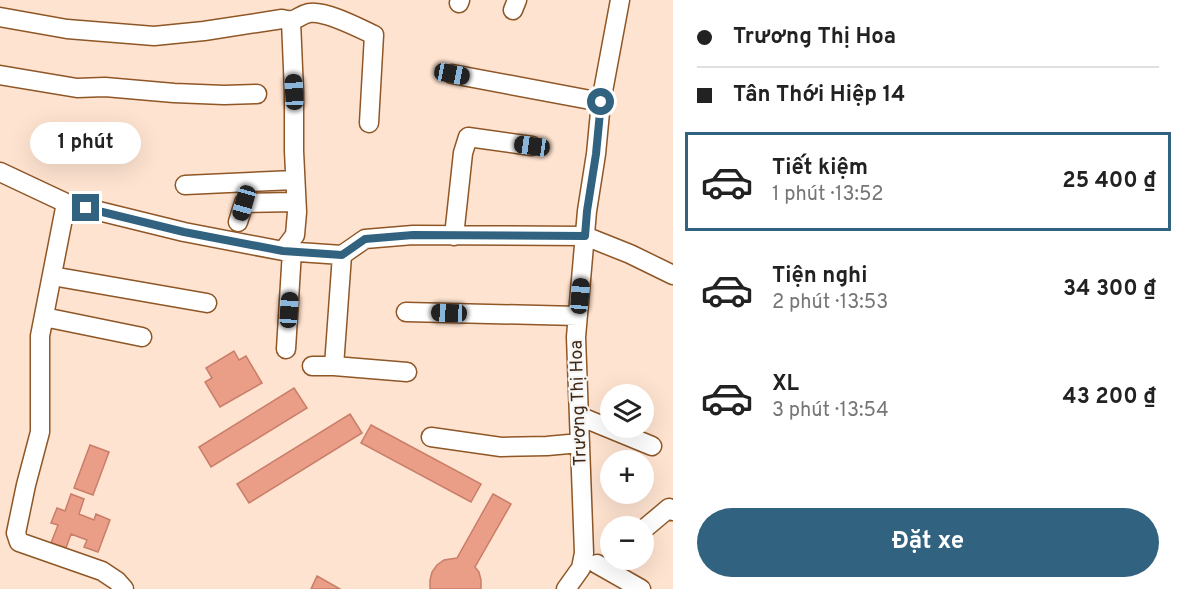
<!DOCTYPE html>
<html lang="vi">
<head>
<meta charset="utf-8">
<style>
	body { margin:0; font-family:Overpass,sans-serif; background:#f2f2f2; color:#222; height:100vh; display:flex; flex-direction:column; font-size:22px; white-space:nowrap }
	* { box-sizing:border-box; margin:0 }
	p { font-size:20px; color:#767676 }
	.icon { flex:none; width:33px; height:33px; fill:none; stroke:currentColor; stroke-width:2; stroke-linecap:round; stroke-linejoin:round }
	.map { position:relative; flex:1; overflow:hidden }
	.details { display:flex; flex-direction:column; background:#fff; width:510px }
	.details>* { flex:none }
	.banner { display:grid; align-content:center; height:132px; padding:0 24px; background:#fff }
	.buttons { position:absolute; left:600px; top:384px; display:grid; gap:12px }
	.buttons a { display:grid; place-items:center; width:54px; height:54px; border-radius:50%; background:#fff; box-shadow:0 6px 24px #0002; font-size:30px }
	.end { position:absolute; width:27px; height:27px; margin:-14px; border:8px solid #316280; background:#fff; box-shadow:0 0 0 3px #fff }
	.from { border-radius:50% }
	.bubble { position:absolute; height:42px; border-radius:21px; background:#fff; box-shadow:0 6px 24px #0002; font-size:20px; font-weight:700; line-height:42px; text-align:center }
	.car { position:absolute; width:18px; height:36px; margin:-18px -9px; border-radius:8px; box-shadow:0 0 4px 2px #0007; background:linear-gradient(#222 24%,#8ab4d8 0 40%,#222 0 76%,#8ab4d8 0 86%,#222 0) }
	.banner b { display:flex; align-items:center; gap:21px; height:57px; font-size:22px }
	.banner b+b { border-top:2px solid #e0e0e0 }
	.banner i { width:15px; height:15px; background:#222 }
	ul { padding:0; list-style:none }
	li { display:flex; align-items:center; gap:18px; height:99px; margin:0 12px 9px; padding:0 12px; border:3px solid transparent; border-radius:0px }
	li div { flex:1 }
	li b { display:block; font-size:22px }
	li em { font-style:normal; font-weight:700 }
	li.on { border-color:#316280 }
	li>.icon { width:54px; height:54px; stroke-width:1.5 }
	.action { display:flex; gap:12px; margin-top:auto; padding:12px 24px }
	.action a { flex:1; height:69px; border-radius:36px; background:#316280; color:#fff; font-size:24px; font-weight:700; line-height:69px; text-align:center }
	main { display:flex; flex:1; min-height:0 }
	.map>svg:first-child { display:block }
	.building { fill:#eb9e87; stroke:#c87e68; stroke-width:1.5 }
	.lines { fill:none; stroke-linecap:round; stroke-linejoin:round }
	.minor-casing { stroke:#8f5626; stroke-width:21 }
	.minor { stroke:#fff; stroke-width:18 }
	.route { stroke:#316280; stroke-width:8 }
	.labels { text-anchor:middle; dominant-baseline:central; stroke-width:4.5; stroke-linejoin:round; paint-order:stroke }
	.street-label { font-size:18px; fill:#412815; stroke:#f5f6f5 }
</style>
</head>
<body>
<main>
<div class="map">
<svg width="673" height="589" viewBox="0 0 673 589">
	<rect width="100%" height="100%" fill="#fee3d0"/>
	<!-- building -->
	<path class="building" d="M234,351L239,360L246,356L262,383L220,407L205,382L212,378L206,368Z
		M294,388L307,408L211,467L199,447Z
		M350,414L362,433L249,503L237,484Z
		M371,425L481,484L471,502L361,443Z
		M90,445L109,452L93,495L74,488Z
		M71,494L84,499L79,514L94,520L96,514L110,520L98,552L84,547L87,540L71,534L66,548L51,543L58,525L51,523L57,508L65,511Z
		M493,494L511,504L475,567L479,572L481,580V589H430V580L432,572L437,565L444,560L457,558Z
		M317,576L340,589H311Z"/>
	<g class="lines">
		<defs>
			<path id="minor" d="M459,3L460,0
				M513,10L517,0
				M0,17L67,29L154,36L204,31L282,19C298,23 296,16 309,13C325,10 359,28 374,35L369,123
				M452,74L601,102
				M0,75L77,88L105,87L174,93L224,95L257,94
				M0,172L66,203L184,232L283,251L342,255L365,239L413,235L585,236L630,254L673,275
				M185,185L295,180
				M66,203L40,336V432L26,485L16,533L19,542L102,571L117,581L124,589
				M238,222L244,203L296,202
				M454,236L463,153L468,137L532,146
				M283,251L295,235L297,212L294,151V92L291,21
				M342,255L334,366L407,372
				M52,276L207,303
				M406,312L578,316
				M44,317L142,337
				M286,349L292,251
				M312,366H334
				M579,416L652,446
				M431,437L501,447L547,446L580,443
				M644,529L669,508L673,511
				M597,564L641,589
				M566,589L581,568L584,553L576,337L587,211L596,154L601,102L620,0"/>
		</defs>
		<!-- minor casing -->
		<use href="#minor" class="minor-casing"/>
		<!-- minor -->
		<use href="#minor" class="minor"/>
	</g>
	<g class="lines">
		<!-- route -->
		<path class="route" d="M86,208L184,232L283,251L342,255L365,239L413,235L585,236L587,211L596,154L601,102"/>
	</g>
	<g class="labels">
		<!-- street labels -->
		<g class="street-label">
			<text transform="translate(579 403) rotate(-92)">Trương Thị Hoa</text>
		</g>
	</g>
</svg>
<div class="buttons">
<a><svg class="icon" aria-label="layers" viewBox="0 0 24 24"><path d="M12 4l9 5-9 5-9-5zM3 14l9 5 9-5"/></svg></a>
<a>+</a>
<a>−</a>
</div>
<i class="end from" style="left:601px;top:102px"></i>
<i class="end" style="left:86px;top:208px"></i>
<div class="bubble" style="left:30px;top:122px;width:111px">1 phút</div>
<i class="car" style="left:452px;top:74px;rotate:101deg"></i>
<i class="car" style="left:294px;top:92px;rotate:357deg"></i>
<i class="car" style="left:532px;top:146px;rotate:278deg"></i>
<i class="car" style="left:244px;top:203px;rotate:196deg"></i>
<i class="car" style="left:580px;top:296px;rotate:5deg"></i>
<i class="car" style="left:289px;top:310px;rotate:4deg"></i>
<i class="car" style="left:449px;top:313px;rotate:272deg"></i>
</div>
<section class="details">
<div class="banner">
<b><i class="from"></i>Trương Thị Hoa</b>
<b><i></i>Tân Thới Hiệp 14</b>
</div>
<ul>
<li class="on"><svg class="icon" aria-label="car" viewBox="0 0 24 24"><path d="M5 17H2v-5l4-1 3-4h7l3 4 3 1v5h-3M9 17h6M6 11h13"/><circle cx="7" cy="17" r="2"/><circle cx="17" cy="17" r="2"/></svg><div><b>Tiết kiệm</b><p>1 phút · 13:52</p></div><em>25 400 ₫</em></li>
<li><svg class="icon" aria-label="car" viewBox="0 0 24 24"><path d="M5 17H2v-5l4-1 3-4h7l3 4 3 1v5h-3M9 17h6M6 11h13"/><circle cx="7" cy="17" r="2"/><circle cx="17" cy="17" r="2"/></svg><div><b>Tiện nghi</b><p>2 phút · 13:53</p></div><em>34 300 ₫</em></li>
<li><svg class="icon" aria-label="car" viewBox="0 0 24 24"><path d="M5 17H2v-5l4-1 3-4h7l3 4 3 1v5h-3M9 17h6M6 11h13"/><circle cx="7" cy="17" r="2"/><circle cx="17" cy="17" r="2"/></svg><div><b>XL</b><p>3 phút · 13:54</p></div><em>43 200 ₫</em></li>
</ul>
<div class="action"><a>Đặt xe</a></div>
</section>
</main>
</body>
</html>
